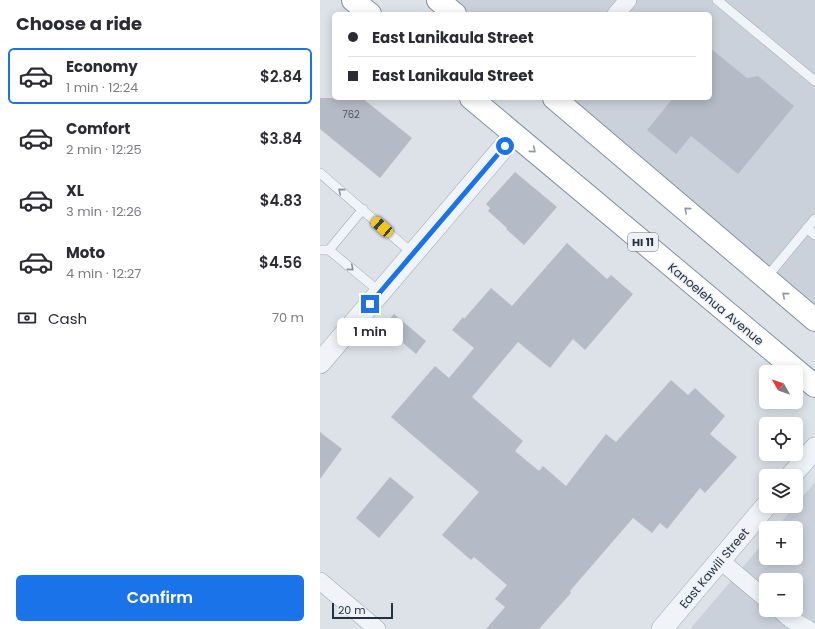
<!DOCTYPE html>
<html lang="en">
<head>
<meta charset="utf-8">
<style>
	body { margin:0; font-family:Poppins,sans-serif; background:#f2f2f3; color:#2b2b33; height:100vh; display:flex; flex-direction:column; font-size:15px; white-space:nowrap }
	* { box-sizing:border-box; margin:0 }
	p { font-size:13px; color:#7c7c81 }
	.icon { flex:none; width:22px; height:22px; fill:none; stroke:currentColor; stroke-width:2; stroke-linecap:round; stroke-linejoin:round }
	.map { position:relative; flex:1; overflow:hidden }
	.details { display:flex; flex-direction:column; background:#fff; width:320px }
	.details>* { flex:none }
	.hud { position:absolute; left:12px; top:12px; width:380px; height:88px; border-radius:6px; box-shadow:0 2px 10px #0003; display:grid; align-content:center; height:88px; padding:0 16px; background:#fff }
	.needle { width:26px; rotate:310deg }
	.controls { position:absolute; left:439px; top:365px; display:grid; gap:8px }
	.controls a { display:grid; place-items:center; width:44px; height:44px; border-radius:6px; background:#fff; box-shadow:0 2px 10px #0003; font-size:20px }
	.scale { position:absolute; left:12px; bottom:10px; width:61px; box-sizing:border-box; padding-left:4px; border:2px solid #253041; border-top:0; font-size:11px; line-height:14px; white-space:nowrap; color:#253041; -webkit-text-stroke:3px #edf1f6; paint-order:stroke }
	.end { position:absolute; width:18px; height:18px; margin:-9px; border:5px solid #1a73e8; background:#fff; box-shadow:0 0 0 2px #fff }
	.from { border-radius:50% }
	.bubble { position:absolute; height:28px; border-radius:6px; background:#fff; box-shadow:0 2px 10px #0003; font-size:13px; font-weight:600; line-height:28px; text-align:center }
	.car { position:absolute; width:12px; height:24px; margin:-12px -6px; border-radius:5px; box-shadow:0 0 3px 1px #0007; background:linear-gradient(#f5c518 24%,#345 0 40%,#f5c518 0 76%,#345 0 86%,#f5c518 0) }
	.hud b { display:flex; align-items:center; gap:14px; height:38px; font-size:15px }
	.hud b+b { border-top:1px solid #e1e1e2 }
	.hud i { width:10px; height:10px; background:#2b2b33 }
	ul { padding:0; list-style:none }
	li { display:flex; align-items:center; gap:12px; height:56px; margin:0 8px 6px; padding:0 8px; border:2px solid transparent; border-radius:6px }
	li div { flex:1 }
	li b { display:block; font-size:15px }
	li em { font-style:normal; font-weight:600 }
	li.selected { border-color:#1a73e8 }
	li>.icon { width:36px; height:36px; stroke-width:1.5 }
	h2 { padding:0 16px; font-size:18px; line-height:48px }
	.pay { display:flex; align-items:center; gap:10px; height:44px; padding:0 16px; font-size:15px }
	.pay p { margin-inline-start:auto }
	.action { display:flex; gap:8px; margin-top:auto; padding:8px 16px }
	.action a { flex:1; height:46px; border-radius:6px; background:#1a73e8; color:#fff; font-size:16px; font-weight:600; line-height:46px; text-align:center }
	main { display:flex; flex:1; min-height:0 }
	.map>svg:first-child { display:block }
	.built { fill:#cbd1db; fill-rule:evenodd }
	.building { fill:#b4bbc6 }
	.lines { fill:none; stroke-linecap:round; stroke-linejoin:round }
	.service-casing { stroke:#a2a9b3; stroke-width:10 }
	.minor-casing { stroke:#a2a9b3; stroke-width:18 }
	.tertiary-casing { stroke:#a2a9b3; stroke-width:22 }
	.trunk-casing { stroke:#8390a1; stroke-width:24 }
	.service { stroke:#f0f3f7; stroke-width:9 }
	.minor { stroke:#f0f3f7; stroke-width:17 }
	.tertiary { stroke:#f0f3f7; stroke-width:21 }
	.trunk { stroke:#fff; stroke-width:22 }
	.oneway { stroke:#9298a0 }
	.oneway2 { stroke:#8a929c }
	.route { stroke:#1a73e8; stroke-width:5 }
	.labels { text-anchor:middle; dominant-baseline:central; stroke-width:3; stroke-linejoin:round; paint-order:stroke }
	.number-label { font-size:10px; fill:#495362 }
	.shield { fill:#edf1f6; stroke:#616a77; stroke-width:1 }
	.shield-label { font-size:11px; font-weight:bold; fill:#253041 }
	.street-label { font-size:12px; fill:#253041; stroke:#edf1f6 }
</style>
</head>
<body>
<main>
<section class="details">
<h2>Choose a ride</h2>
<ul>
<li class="selected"><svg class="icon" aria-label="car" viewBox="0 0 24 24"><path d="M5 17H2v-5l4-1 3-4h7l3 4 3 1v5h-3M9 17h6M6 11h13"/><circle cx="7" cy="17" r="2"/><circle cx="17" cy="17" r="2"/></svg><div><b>Economy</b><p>1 min · 12:24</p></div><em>$2.84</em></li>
<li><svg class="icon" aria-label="car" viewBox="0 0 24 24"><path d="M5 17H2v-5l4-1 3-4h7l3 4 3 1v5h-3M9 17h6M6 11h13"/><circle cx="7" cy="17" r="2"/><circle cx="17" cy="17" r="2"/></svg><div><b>Comfort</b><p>2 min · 12:25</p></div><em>$3.84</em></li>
<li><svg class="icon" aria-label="car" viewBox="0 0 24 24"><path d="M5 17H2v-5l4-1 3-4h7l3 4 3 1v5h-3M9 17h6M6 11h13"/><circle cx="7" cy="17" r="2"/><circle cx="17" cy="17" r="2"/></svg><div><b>XL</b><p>3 min · 12:26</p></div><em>$4.83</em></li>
<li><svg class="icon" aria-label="car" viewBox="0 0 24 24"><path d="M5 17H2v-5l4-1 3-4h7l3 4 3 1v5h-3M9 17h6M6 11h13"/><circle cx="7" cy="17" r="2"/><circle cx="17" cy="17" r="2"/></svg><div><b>Moto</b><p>4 min · 12:27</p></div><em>$4.56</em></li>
</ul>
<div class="pay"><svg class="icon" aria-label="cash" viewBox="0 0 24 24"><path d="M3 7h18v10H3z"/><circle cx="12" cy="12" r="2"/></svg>Cash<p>70 m</p></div>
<div class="action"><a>Confirm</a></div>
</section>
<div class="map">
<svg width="495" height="629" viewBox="0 0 495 629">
	<rect width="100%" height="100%" fill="#dde2e9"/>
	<!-- built -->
	<path class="built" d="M132,0H495V309L247,98H390V14H149Z
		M495,482V629H370L446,540V558H476V528H456ZM446,580H476V610H446Z"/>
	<!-- building -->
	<path class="building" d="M390,48L427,78L438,76L474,106L418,174L371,136L356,154L327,130L353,98H390Z
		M0,98H42L92,138L60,178L0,129Z
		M195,172L237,207L204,245L186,229L187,228L168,211L170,208L166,204Z
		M247,243L287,279L291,275L313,294L265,350L253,339L230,368L198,342L152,397L203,441L195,451L219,471L223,466L246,486L286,434L296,442L351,380L368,395L375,388L405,416L390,434L417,457L385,493L380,488L347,529L340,523L332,533L313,518L250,591L251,593L219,629H166L185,607L175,599L187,585L154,557L151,560L122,535L159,492L71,417L115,366L129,378L154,348L132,330L143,317L144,319L171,288L192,306Z
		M74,314L106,341L96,354L63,326Z
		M0,432L22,449L0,479Z
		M70,477L94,497L59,538L36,518Z"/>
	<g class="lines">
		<defs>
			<path id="service" d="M397,0L495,81
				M0,173L92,253
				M487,228L495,235
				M0,250H9L60,292
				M9,250L43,209
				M446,278L495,219"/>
			<path id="minor" d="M296,14L308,0
				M401,561L446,599
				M0,581L57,629
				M460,610L470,619L488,629"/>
			<path id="tertiary" d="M0,363L194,135
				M471,476L495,448
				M342,629L446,506"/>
			<path id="trunk" d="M33,0L50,14
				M118,0L135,14
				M151,98L495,386
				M234,98L495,320"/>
		</defs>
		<!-- service casing -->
		<use href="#service" class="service-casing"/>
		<!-- minor casing -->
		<use href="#minor" class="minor-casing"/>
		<!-- tertiary casing -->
		<use href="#tertiary" class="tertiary-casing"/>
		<!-- trunk casing -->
		<use href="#trunk" class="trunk-casing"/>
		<!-- service -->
		<use href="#service" class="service"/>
		<!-- minor -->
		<use href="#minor" class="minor"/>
		<!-- tertiary -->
		<use href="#tertiary" class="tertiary"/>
		<!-- trunk -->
		<use href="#trunk" class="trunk"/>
	</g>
	<!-- one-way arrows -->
	<defs><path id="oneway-chevron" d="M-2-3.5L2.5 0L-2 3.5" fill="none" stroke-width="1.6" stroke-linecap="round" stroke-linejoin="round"/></defs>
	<g class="oneway">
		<use href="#oneway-chevron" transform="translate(213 150) rotate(40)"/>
		<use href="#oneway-chevron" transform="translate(367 210) rotate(-139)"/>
		<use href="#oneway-chevron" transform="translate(465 295) rotate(-139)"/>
	</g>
	<g class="oneway2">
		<use href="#oneway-chevron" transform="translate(21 191) rotate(-139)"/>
		<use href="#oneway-chevron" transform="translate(31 268) rotate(40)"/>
	</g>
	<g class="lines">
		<!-- route -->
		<path class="route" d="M50,304L185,146"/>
	</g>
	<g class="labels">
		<!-- number labels -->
		<g class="number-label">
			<text x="31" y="114">762</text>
		</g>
		<!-- shield labels -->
		<rect class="shield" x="308" y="233" width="30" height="18" rx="3"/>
		<g class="shield-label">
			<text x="323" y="242">HI 11</text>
		</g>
		<!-- street labels -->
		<g class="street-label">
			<text transform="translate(396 304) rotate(40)">Kanoelehua Avenue</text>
			<text transform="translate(394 568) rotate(-50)">East Kawili Street</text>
		</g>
	</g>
</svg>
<div class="controls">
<a><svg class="needle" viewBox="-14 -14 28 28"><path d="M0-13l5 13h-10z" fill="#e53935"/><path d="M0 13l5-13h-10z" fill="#7c7c81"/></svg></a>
<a><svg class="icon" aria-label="locate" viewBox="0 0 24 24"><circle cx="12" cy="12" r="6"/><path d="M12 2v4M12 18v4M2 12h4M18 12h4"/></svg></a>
<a><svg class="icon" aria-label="layers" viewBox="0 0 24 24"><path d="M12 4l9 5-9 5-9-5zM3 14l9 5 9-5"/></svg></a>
<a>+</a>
<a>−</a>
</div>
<div class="scale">20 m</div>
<i class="end from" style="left:185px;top:146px"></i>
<i class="end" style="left:50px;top:304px"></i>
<div class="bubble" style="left:17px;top:318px;width:66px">1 min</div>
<i class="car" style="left:62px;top:227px;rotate:311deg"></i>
<div class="hud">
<b><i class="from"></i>East Lanikaula Street</b>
<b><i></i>East Lanikaula Street</b>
</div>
</div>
</main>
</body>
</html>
